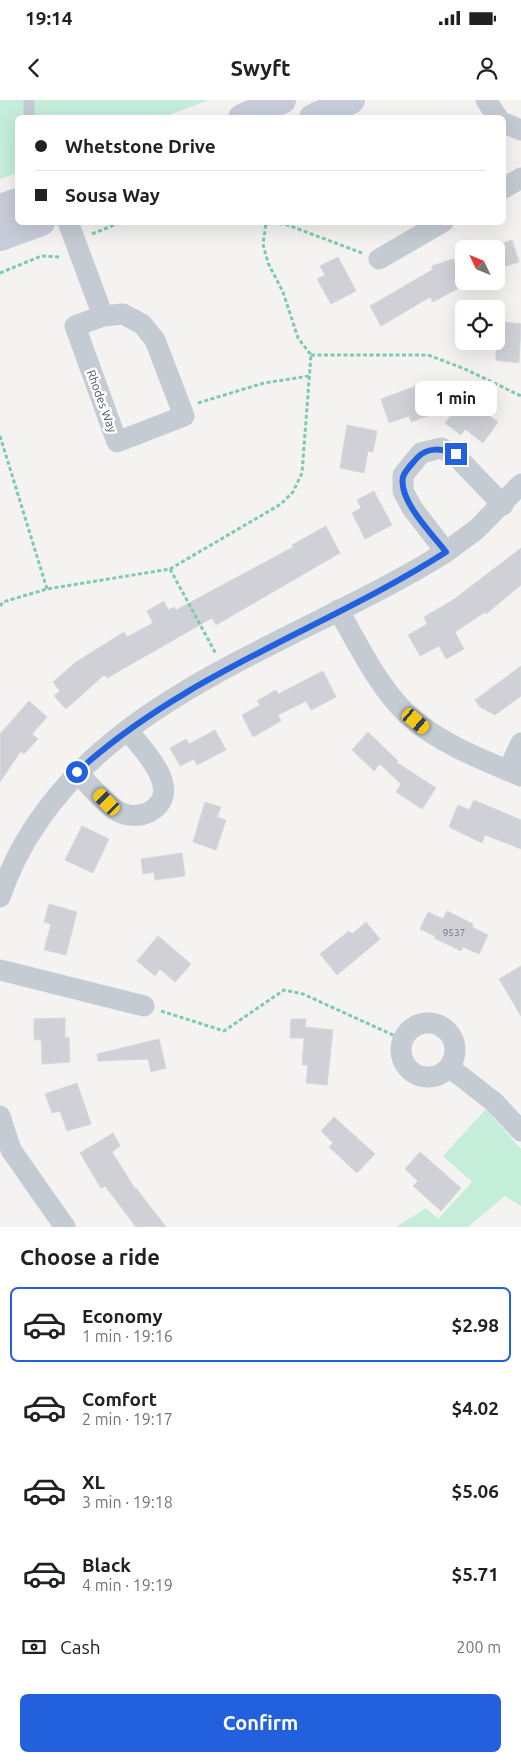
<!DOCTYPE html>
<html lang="en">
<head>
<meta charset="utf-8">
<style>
	body { margin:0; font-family:Ubuntu,sans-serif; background:#f2f2f2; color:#202124; height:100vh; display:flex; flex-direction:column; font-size:19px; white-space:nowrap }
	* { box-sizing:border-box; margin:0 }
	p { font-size:16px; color:#757577 }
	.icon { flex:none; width:28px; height:28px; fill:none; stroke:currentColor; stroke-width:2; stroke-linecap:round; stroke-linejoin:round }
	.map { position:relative; height:1127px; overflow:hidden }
	.details { display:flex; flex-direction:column; background:#fff; flex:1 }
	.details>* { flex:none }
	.guide { position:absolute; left:15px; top:15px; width:491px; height:110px; border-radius:8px; box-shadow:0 5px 20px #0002; display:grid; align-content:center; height:110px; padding:0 20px; background:#fff }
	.needle { width:32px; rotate:313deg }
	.fabs { position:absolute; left:455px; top:140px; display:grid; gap:10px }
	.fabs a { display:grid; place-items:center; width:50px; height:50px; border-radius:8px; background:#fff; box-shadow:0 5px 20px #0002; font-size:25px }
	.end { position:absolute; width:22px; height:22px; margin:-11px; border:6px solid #2360de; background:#fff; box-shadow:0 0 0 2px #fff }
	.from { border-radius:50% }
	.bubble { position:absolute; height:35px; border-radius:8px; background:#fff; box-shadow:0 5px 20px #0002; font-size:16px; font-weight:700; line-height:35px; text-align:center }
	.car { position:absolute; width:15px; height:30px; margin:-15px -8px; border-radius:6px; box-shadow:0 0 4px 1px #0007; background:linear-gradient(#f5c518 24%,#345 0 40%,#f5c518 0 76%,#345 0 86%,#f5c518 0) }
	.guide b { display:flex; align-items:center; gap:18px; height:48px; font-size:19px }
	.guide b+b { border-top:1px solid #e0e0e0 }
	.guide i { width:12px; height:12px; background:#202124 }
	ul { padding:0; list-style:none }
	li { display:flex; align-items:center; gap:15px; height:75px; margin:0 10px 8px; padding:0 10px; border:2px solid transparent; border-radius:8px }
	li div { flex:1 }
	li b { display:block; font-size:19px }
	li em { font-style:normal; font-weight:700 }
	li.active { border-color:#2360de }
	li>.icon { width:45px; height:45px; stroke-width:1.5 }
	h2 { padding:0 20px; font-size:22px; line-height:60px }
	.pay { display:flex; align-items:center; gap:12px; height:55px; padding:0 20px; font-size:19px }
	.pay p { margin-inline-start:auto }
	.cta { display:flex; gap:10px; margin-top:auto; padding:10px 20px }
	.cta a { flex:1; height:58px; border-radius:8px; background:#2360de; color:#fff; font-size:20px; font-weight:700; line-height:58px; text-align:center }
	.status { display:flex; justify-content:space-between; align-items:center; height:35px; padding:0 25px; background:#fff; direction:ltr }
	.status svg { height:14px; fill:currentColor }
	header { display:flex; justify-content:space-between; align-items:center; height:65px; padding:0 20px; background:#fff; font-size:22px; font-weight:700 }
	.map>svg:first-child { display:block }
	.green { fill:#c4eed9 }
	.building { fill:#cfd1d6; stroke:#d7d8dd }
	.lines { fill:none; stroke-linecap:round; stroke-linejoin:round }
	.path { stroke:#7dcbae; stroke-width:3; stroke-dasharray:4 2.5; stroke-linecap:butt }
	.lane { stroke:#c4cbd3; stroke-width:11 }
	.street { stroke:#c4cbd3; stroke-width:21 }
	.secondary { stroke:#c6cdd9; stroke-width:28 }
	.route { stroke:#2360de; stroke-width:6 }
	.labels { text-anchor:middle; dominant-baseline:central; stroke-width:5; stroke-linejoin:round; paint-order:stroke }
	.number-label { font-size:10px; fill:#6c727d }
	.street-label { font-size:12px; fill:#4b535f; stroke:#fff }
</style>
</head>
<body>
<div class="status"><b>19:14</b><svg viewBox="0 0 49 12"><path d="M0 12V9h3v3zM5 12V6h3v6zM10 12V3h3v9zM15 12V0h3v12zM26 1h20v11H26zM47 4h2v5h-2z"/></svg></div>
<header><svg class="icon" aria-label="back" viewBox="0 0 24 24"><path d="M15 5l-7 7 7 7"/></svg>Swyft<svg class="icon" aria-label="person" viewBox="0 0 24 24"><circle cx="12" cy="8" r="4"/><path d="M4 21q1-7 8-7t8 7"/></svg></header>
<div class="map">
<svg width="521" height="1127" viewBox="0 0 521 1127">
	<rect width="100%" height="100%" fill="#f4f3f2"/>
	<!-- green -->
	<path class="green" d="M0,0H209L163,17L18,18L17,73L0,79Z
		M486,1009L521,1049V1106L505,1096L468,1127H396L426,1108L438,1119L472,1082L443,1056Z"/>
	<!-- building -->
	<path class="building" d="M512,140L519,162L496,169V145Z
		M338,157L356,191L331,204L317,179L325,175L320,166Z
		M453,159L466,184L433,202L430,197L381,226L370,206L432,170V166Z
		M505,222L521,224L519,263L496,260V230L504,231Z
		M419,285L430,315L411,322L409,316L389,323L381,299Z
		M465,297L498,322L483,343L465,329L461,335L445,323Z
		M347,325L377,331L373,352L368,351L364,373L340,368Z
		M374,391L392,425L365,439L352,413L361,408L357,400Z
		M326,426L340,453L216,525L212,518L107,578L104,575L66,609L54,596L60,591L53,582L76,562L124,532L127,537L153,523L147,511L164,501L168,510L174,507L176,510L293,447L292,445Z
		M521,448V485L486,514L485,512L455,532L464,549L446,559L439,546L420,556L408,535L427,524L424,517L453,500Z
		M521,566V596L495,615L480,607L475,600Z
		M323,571L336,597L311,610L306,601L278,615L281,621L253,637L242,615L260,605L257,601L276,590L278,594Z
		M29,601L47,617L32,634L38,639L24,654L21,651L0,682V634Z
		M215,630L226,650L197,665L194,659L180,666L170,648L186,639L189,644Z
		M368,632L398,661L396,662L436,688L422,709L396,692L401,684L380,664L374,671L352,650Z
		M474,700L521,720V749L485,735L482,743L449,727L458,705L469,710Z
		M205,702L221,707L217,717L226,720L216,750L193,742Z
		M82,726L109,739L93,773L65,760Z
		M182,753L185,776L155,780L154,772L143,774L141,759Z
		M49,804L77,812L66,855L44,850L51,824L44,822Z
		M447,811L473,824L472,827L488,835L479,854L463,847L461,851L434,838L435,836L420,829L428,812L443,819Z
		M366,822L380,839L337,875L320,854L349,831L352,834Z
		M158,836L191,864L175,882L160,869L155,876L137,861Z
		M521,866V916L499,879Z
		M65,918V938L69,937L70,962L42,964L41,939L34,940V919Z
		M291,919H306L305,927L333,930L327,985L306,983L308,965H302L304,938H290Z
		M159,939L166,968L151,972L148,959L98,961L97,954Z
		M77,983L91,1024L67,1031L60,1011L52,1013L45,994Z
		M334,1017L375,1054L357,1073L329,1047L333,1043L321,1031Z
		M113,1033L120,1046L112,1052L135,1089L136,1088L166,1127H136L105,1086L101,1088L80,1053Z
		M420,1052L461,1088L441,1111L413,1086L418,1081L405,1069Z"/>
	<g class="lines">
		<!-- path -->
		<path class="path" d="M266,123L285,124L362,153
			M92,134L121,122
			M0,173L41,156L61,157
			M311,255H428L465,269L521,296
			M198,303L264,283L309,276
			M0,336L47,489
			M170,469L216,554
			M0,506L3,502L47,489L170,469L281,404L293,392L302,373L311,255L298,238L283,192L268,163L263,144L266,123
			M161,911L224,931L284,890L303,894L404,940"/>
		<!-- lane -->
		<path class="lane" d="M29,18V0"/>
		<!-- street -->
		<path class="street" d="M486,0L498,18
			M504,23L521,30
			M504,88L521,78
			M68,122L103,216
			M379,159L443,122
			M123,214L142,224L155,240L184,316L117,342L75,226L103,216Z
			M446,452L412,408L403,391V375L421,353L441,348L455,355L503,405
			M338,510C359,545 378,587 408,615C440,644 481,659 521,676
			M508,671L521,643
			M77,672C89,684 103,703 119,712C127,716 140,717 149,712C186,692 143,649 127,630
			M0,797C66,604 290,550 446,452L477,429L521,384
			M0,870L144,906
			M401 950a27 27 0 1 1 54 0a27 27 0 1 1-54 0Z
			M449,967L494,1002L521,1031
			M0,1016L11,1050L65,1127"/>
		<!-- secondary -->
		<path class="secondary" d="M242,18L282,0
			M313,18L351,0
			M0,108L18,102
			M0,137L41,122"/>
	</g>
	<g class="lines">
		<!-- route -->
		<path class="route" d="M77,672C185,573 325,529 446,452C432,434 398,400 403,377C405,370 413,363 417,358C428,346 442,349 456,354"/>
	</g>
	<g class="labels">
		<!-- number labels -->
		<g class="number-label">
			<text x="454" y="832">9537</text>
		</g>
		<!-- street labels -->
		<g class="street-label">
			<text transform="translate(102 301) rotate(70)">Rhodes Way</text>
		</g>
	</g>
</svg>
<div class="fabs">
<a><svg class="needle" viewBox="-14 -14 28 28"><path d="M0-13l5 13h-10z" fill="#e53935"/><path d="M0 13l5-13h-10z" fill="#757577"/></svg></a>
<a><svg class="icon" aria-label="locate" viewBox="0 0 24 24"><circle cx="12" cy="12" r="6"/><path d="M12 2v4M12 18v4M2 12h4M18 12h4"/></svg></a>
</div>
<i class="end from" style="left:77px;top:672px"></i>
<i class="end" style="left:456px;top:354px"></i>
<div class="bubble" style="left:415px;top:281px;width:82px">1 min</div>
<i class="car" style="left:416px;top:621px;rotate:130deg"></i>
<i class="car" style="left:107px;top:702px;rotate:316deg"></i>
<div class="guide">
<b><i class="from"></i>Whetstone Drive</b>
<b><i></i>Sousa Way</b>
</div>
</div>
<section class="details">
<h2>Choose a ride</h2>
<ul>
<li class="active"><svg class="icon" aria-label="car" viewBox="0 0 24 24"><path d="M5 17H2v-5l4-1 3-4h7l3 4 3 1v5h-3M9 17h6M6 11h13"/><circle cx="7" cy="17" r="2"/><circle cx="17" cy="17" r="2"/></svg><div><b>Economy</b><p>1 min · 19:16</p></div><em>$2.98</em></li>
<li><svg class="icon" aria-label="car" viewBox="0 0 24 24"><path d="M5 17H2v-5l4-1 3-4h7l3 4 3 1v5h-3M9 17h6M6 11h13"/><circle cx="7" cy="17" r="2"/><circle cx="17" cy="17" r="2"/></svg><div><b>Comfort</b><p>2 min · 19:17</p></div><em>$4.02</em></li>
<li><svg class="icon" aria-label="car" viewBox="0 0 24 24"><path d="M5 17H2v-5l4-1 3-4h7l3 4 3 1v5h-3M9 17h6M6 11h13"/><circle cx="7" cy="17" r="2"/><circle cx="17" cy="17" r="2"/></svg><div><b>XL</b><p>3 min · 19:18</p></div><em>$5.06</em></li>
<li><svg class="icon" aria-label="car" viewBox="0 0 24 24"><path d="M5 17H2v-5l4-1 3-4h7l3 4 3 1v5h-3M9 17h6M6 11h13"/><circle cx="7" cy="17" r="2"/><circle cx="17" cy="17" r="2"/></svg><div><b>Black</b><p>4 min · 19:19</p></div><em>$5.71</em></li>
</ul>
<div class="pay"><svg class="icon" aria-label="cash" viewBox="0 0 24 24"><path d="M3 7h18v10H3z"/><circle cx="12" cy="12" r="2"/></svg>Cash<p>200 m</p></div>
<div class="cta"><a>Confirm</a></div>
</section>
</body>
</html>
